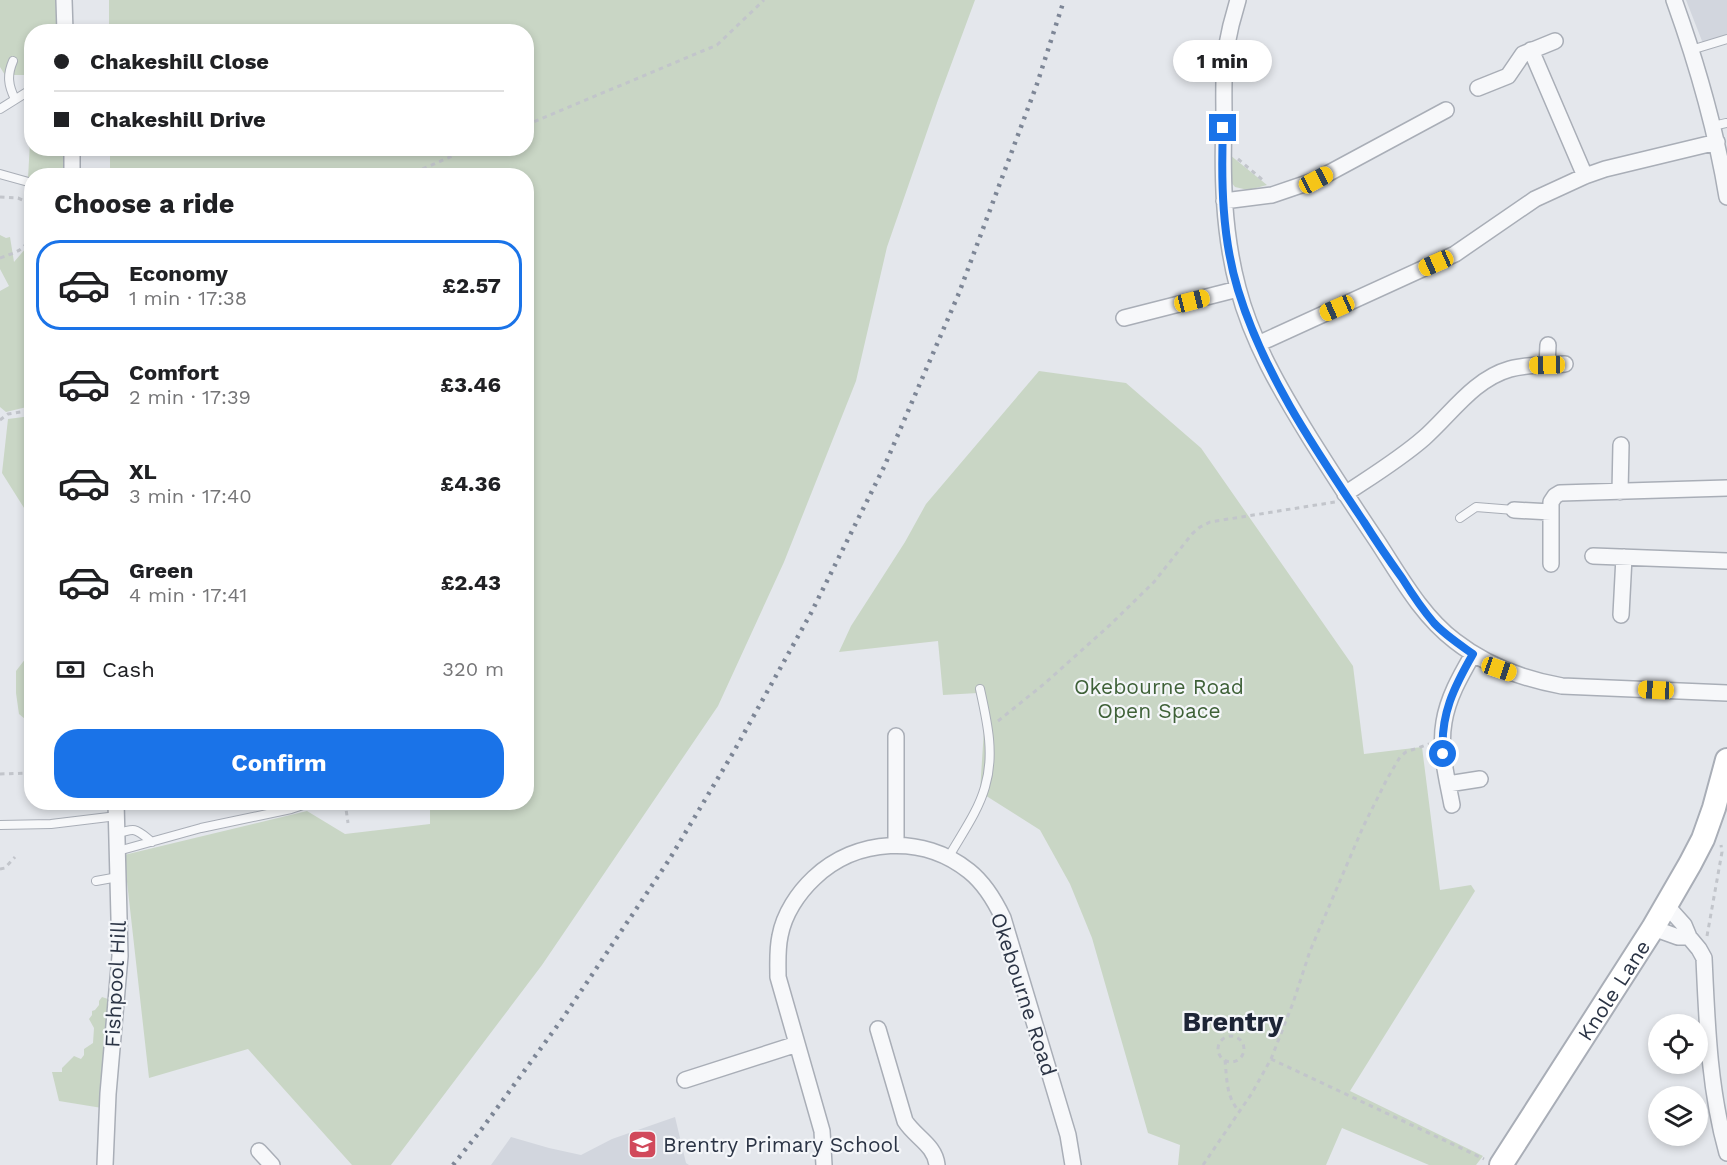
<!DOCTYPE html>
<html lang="en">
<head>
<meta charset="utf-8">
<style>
	body { margin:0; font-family:"Work Sans",sans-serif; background:#f6f6f6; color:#202124; height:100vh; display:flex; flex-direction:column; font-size:22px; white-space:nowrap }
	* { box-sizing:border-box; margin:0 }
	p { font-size:20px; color:#757577 }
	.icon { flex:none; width:33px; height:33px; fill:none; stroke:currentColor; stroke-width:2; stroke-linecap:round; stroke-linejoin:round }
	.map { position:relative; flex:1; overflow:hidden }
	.side { position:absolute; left:24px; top:168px; width:510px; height:642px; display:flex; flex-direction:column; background:#fff; border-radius:24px; box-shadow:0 3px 9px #0003 }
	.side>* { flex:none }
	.hud { position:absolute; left:24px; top:24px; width:510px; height:132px; border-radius:24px; box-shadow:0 3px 9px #0003; display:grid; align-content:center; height:132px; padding:0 30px; background:#fff }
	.fabs { position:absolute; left:1648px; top:1014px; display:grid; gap:12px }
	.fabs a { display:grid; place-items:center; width:60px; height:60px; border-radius:50%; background:#fff; box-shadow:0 3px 9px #0003; font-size:30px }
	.end { position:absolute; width:27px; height:27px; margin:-14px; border:8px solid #1a73e8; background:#fff; box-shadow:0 0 0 3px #fff }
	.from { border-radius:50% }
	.bubble { position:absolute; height:42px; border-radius:21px; background:#fff; box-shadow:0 3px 9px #0003; font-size:20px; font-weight:700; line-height:42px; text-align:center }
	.car { position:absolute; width:18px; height:36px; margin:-18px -9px; border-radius:8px; box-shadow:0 0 4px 2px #0007; background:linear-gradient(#f5c518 24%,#345 0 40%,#f5c518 0 76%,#345 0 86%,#f5c518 0) }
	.hud b { display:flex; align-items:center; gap:21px; height:57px; font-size:22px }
	.hud b+b { border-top:2px solid #e0e0e0 }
	.hud i { width:15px; height:15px; background:#202124 }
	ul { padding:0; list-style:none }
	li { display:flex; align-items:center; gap:18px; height:90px; margin:0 12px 9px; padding:0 18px; border:3px solid transparent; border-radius:24px }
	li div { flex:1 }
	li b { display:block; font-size:22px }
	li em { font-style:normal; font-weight:700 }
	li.active { border-color:#1a73e8 }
	li>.icon { width:54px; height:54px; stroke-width:1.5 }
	h2 { padding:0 30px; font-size:27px; line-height:72px }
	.pay { display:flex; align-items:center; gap:15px; height:66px; padding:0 30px; font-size:22px }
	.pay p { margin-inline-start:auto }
	.button { display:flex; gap:12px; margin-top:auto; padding:12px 30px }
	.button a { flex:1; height:69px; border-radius:24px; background:#1a73e8; color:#fff; font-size:24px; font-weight:700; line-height:69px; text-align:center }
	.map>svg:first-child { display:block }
	.built { fill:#d2d6de }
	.green { fill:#c9d6c5 }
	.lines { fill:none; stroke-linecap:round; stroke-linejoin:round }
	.lane-casing { stroke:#a9aeb7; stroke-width:10 }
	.street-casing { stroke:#a9aeb7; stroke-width:18 }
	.secondary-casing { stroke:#a9aeb7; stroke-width:26 }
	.path { stroke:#c2c5cb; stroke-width:3; stroke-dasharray:4.5 4.5; stroke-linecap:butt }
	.lane { stroke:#f7f8fa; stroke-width:8 }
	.street { stroke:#f7f8fa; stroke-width:15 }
	.secondary { stroke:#fff; stroke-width:22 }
	.rail { stroke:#7d8696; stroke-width:4.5; stroke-dasharray:3 6; stroke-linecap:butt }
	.route { stroke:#1a73e8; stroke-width:8 }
	.labels { text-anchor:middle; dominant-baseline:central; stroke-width:4.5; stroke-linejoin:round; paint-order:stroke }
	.park-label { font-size:21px; fill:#3f6138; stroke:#f4f6f9 }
	.street-label { font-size:21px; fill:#2b3445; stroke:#f4f6f9 }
	.poi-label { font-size:21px; fill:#2b3445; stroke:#f4f6f9; text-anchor:start }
	.district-label { font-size:27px; font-weight:bold; fill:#1d2536; stroke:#f4f6f9 }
</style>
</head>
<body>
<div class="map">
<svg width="1727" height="1165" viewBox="0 0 1727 1165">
	<rect width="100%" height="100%" fill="#e4e7ec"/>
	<!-- built -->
	<path class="built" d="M1686,0H1727V37L1704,46Z
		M675,1117L686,1163L689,1165H491L511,1137L549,1148L581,1155L612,1139Z"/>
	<!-- green -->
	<path class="green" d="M0,0H59L61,31L32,32L31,75H5L0,67Z
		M109,0H975L938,100L887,247L856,381L784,562L718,706L542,965L391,1165H352L248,1049L149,1078L124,855L307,811L345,834L430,824V803L526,802V176L110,175V149L526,148V32L109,31Z
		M31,122L32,148L67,149V166L62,175L32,176L31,180L28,179Z
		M1230,155L1267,185L1248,190L1235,187L1230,181Z
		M0,235L6,238L10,237L14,262L32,241L31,406L6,412L0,407V291L9,286L0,269Z
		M1039,371L1126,383L1201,448L1353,666L1364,754L1422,747L1440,890L1471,885L1475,891L1350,1091L1483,1156L1476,1165H1429L1342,1128L1326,1165H1178L1180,1145L1148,1133L1092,938L1070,884L1040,830L980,792L984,729L978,693L943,695L938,641L839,652L851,626L905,542L926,504Z
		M31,416H32L31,519L2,473L8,419Z
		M26,658L31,659V724L19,714L16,693V671Z
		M102,997L111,1000L102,1108L59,1101L52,1072H62V1068L74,1056L81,1059L84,1055V1049L93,1043L94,1028L89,1019L92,1015V1011L95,1010L99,1005V1001Z"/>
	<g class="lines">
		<defs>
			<path id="lane" d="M1691,50L1727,39
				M13,61C7,75 8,85 15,99
				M0,109L32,89
				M1713,126L1726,123
				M0,174L32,183
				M1460,518L1476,507L1514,510
				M0,825L51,824L117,816
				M117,834C136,827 136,829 152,842
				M118,851L201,828L291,809L312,802
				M948,858C961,835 978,812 985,787C995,754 987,721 980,689
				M96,881L118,877"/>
			<path id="street" d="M64,0L65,32
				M1238,0C1233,16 1229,32 1226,49C1223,71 1224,94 1224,117C1222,174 1223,232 1238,288C1252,342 1281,391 1310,438C1332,473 1354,507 1377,541C1400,576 1421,615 1455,641C1487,666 1523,679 1562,686L1727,693
				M1674,0C1697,64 1716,130 1727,197
				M1531,50L1585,176
				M1478,88L1508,76L1523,54L1555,41
				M72,148V176
				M1224,201L1272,195L1316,180L1446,110
				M1124,318L1238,289
				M1258,344L1455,254L1535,199L1585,176L1605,169L1717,142
				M1547,365L1548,345
				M1620,492L1621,445
				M1345,494C1372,476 1400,459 1424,438C1451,414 1474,379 1510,369C1528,364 1546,365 1565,364
				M1514,510L1551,512
				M1593,556L1727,561
				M1551,564V502L1555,496L1560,493L1727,488
				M1621,615L1624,557
				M896,736V844
				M1448,784L1480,779
				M1452,805C1447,778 1439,750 1444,722C1448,697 1461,675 1473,654
				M1666,905L1684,925L1689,937L1699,949L1704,958C1707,1024 1709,1089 1727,1153
				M1653,928L1678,937H1689
				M878,1029L905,1121C915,1137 935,1145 937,1165
				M685,1080L797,1044
				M259,1151L272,1165
				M105,1165L108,1094L120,956L116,802
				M824,1165L822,1131L778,977C778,963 777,950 780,936C784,914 798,893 814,878C856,838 923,834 969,871C984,883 995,901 1003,918L1068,1135L1073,1165"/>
			<g id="secondary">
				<path id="s1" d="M1501,1165L1653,928L1690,864L1703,839L1714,808L1727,760"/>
			</g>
		</defs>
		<!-- lane casing -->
		<use href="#lane" class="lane-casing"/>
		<!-- street casing -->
		<use href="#street" class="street-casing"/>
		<!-- secondary casing -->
		<use href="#secondary" class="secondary-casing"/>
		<!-- path -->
		<path class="path" d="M526,125L717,45L764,0
			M1238,159L1265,182
			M406,176L471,148
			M0,197L18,198L32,204
			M0,258C25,249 28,249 32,221
			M0,420L8,414L32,410
			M998,721L1044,684L1111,624L1154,582L1192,534L1200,527L1210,522L1335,502
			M0,774L32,773
			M345,802L348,823
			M0,869L5,868L15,857
			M1707,936L1722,852L1721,845
			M1218 1049a13 13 0 1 1 26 0a13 13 0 1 1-26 0Z
			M1271,1059L1484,1159
			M1225,1060C1227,1079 1226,1098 1240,1112
			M1203,1165L1252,1093L1271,1059L1293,1003L1310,951L1363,827L1387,779L1400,757L1406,752L1429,744"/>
		<!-- lane -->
		<use href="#lane" class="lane"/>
		<!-- street -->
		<use href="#street" class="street"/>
		<!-- secondary -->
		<use href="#secondary" class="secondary"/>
		<!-- rail -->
		<path class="rail" d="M453,1165L481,1130L563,1018L669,860L733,753L811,613L884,467L959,293L1037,84L1064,0"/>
	</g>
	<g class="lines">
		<!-- route -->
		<path class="route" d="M1223,128C1221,181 1222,238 1238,290C1264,375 1315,449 1364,522C1376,541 1389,560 1402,578C1412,594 1422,609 1434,623C1445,635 1459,644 1473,654C1454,687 1440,715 1443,754"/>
	</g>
	<!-- icons -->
	<defs>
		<symbol id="school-square" viewBox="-11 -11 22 22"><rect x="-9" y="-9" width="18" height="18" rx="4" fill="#d1495b" stroke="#f4f6f9"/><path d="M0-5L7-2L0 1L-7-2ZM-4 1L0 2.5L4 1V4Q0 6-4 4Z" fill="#fff"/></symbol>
	</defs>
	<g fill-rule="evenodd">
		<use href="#school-square" x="626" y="1128" width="33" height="33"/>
	</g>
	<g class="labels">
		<!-- park labels -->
		<g class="park-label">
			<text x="1159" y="686">Okebourne Road<tspan x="1159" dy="24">Open Space</tspan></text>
		</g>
		<!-- street labels -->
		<g class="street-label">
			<text transform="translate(115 984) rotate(-87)">Fishpool Hill</text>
			<text stroke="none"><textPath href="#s1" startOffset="208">Knole Lane</textPath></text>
			<text transform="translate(1024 994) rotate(72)">Okebourne Road</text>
		</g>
		<!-- poi labels -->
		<g class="poi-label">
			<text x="663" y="1144">Brentry Primary School</text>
		</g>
		<!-- district labels -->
		<g class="district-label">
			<text x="1233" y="1022">Brentry</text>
		</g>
	</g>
</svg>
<div class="fabs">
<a><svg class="icon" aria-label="locate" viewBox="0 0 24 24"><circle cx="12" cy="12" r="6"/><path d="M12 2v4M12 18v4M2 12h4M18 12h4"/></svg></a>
<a><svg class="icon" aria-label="layers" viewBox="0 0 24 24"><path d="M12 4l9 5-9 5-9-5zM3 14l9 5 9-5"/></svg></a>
</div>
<i class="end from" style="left:1443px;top:754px"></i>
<i class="end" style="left:1223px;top:128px"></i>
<div class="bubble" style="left:1173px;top:40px;width:99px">1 min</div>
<i class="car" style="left:1316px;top:180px;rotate:62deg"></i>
<i class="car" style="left:1436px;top:263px;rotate:246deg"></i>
<i class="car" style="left:1192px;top:301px;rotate:76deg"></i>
<i class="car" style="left:1337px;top:308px;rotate:246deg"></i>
<i class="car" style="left:1547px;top:365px;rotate:269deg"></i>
<i class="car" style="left:1499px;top:669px;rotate:109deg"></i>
<i class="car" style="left:1656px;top:690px;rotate:273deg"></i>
<div class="hud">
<b><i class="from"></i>Chakeshill Close</b>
<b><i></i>Chakeshill Drive</b>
</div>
<section class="side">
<h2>Choose a ride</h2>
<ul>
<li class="active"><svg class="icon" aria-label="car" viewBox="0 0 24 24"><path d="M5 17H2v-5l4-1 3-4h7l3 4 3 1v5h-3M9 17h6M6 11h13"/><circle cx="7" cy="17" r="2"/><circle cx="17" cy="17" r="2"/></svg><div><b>Economy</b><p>1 min · 17:38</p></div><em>£2.57</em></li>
<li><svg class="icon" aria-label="car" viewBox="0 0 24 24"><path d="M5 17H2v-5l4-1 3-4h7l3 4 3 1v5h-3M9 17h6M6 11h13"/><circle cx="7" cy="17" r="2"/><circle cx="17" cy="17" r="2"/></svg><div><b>Comfort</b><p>2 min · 17:39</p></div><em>£3.46</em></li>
<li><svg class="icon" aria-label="car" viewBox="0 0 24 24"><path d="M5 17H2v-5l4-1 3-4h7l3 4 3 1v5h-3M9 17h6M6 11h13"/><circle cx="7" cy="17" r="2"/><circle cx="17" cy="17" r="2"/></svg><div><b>XL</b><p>3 min · 17:40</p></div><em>£4.36</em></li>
<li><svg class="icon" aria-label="car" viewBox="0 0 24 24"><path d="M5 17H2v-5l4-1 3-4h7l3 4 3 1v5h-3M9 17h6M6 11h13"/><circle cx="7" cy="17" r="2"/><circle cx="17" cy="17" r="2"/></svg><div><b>Green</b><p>4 min · 17:41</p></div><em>£2.43</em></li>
</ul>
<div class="pay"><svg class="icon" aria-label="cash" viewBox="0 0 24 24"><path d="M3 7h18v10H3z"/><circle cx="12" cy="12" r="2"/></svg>Cash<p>320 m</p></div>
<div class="button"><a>Confirm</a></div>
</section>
</div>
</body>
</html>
